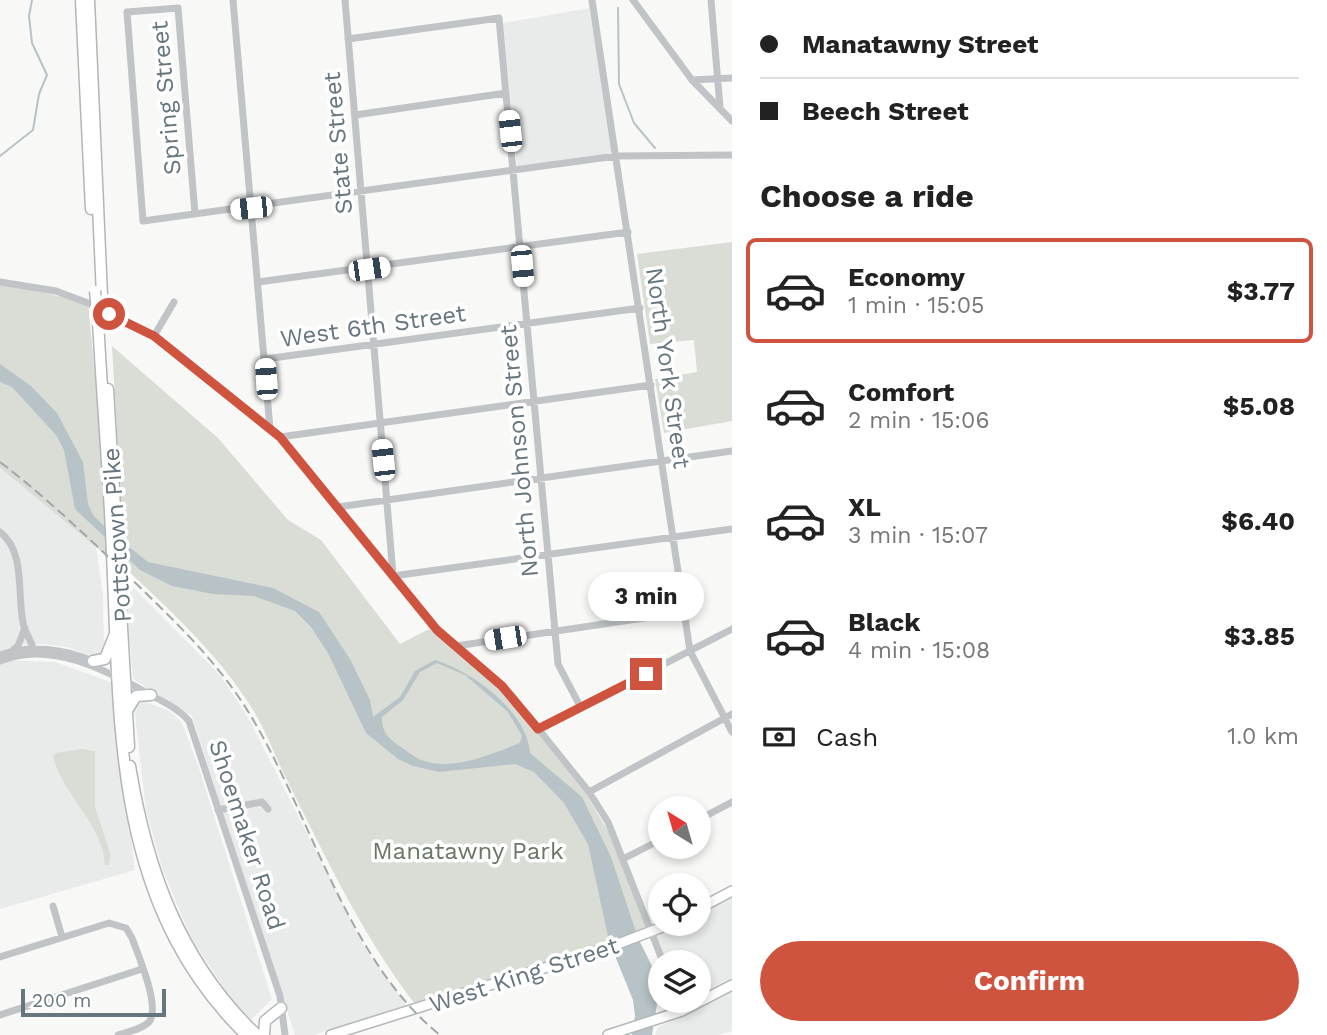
<!DOCTYPE html>
<html lang="en">
<head>
<meta charset="utf-8">
<style>
	body { margin:0; font-family:"Work Sans",sans-serif; background:#f6f6f6; color:#222; height:100vh; display:flex; flex-direction:column; font-size:26px; white-space:nowrap }
	* { box-sizing:border-box; margin:0 }
	p { font-size:23px; color:#767676 }
	.icon { flex:none; width:38px; height:38px; fill:none; stroke:currentColor; stroke-width:2; stroke-linecap:round; stroke-linejoin:round }
	.map { position:relative; flex:1; overflow:hidden }
	.panel { display:flex; flex-direction:column; background:#fff; width:595px }
	.panel>* { flex:none }
	.hud { display:grid; align-content:center; height:154px; padding:0 28px; background:#fff }
	.needle { width:46px; rotate:323deg }
	.buttons { position:absolute; left:648px; top:796px; display:grid; gap:14px }
	.buttons a { display:grid; place-items:center; width:63px; height:63px; border-radius:50%; background:#fff; box-shadow:0 4px 10px #0003; font-size:35px }
	.scale { position:absolute; left:21px; bottom:18px; width:145px; box-sizing:border-box; padding-left:7px; border:4px solid #66767e; border-top:0; font-size:19px; line-height:24px; white-space:nowrap; color:#66767e; -webkit-text-stroke:5px #fff; paint-order:stroke }
	.end { position:absolute; width:32px; height:32px; margin:-16px; border:9px solid #cf5440; background:#fff; box-shadow:0 0 0 4px #fff }
	.from { border-radius:50% }
	.bubble { position:absolute; height:49px; border-radius:24px; background:#fff; box-shadow:0 4px 10px #0003; font-size:23px; font-weight:700; line-height:49px; text-align:center }
	.car { position:absolute; width:21px; height:42px; margin:-21px -10px; border-radius:9px; box-shadow:0 0 5px 2px #0007; background:linear-gradient(#fff 24%,#345 0 40%,#fff 0 76%,#345 0 86%,#fff 0) }
	.hud b { display:flex; align-items:center; gap:24px; height:66px; font-size:26px }
	.hud b+b { border-top:2px solid #e0e0e0 }
	.hud i { width:18px; height:18px; background:#222 }
	ul { padding:0; list-style:none }
	li { display:flex; align-items:center; gap:21px; height:105px; margin:0 14px 10px; padding:0 14px; border:4px solid transparent; border-radius:10px }
	li div { flex:1 }
	li b { display:block; font-size:26px }
	li em { font-style:normal; font-weight:700 }
	li.current { border-color:#cf5440 }
	li>.icon { width:63px; height:63px; stroke-width:1.5 }
	h2 { padding:0 28px; font-size:32px; line-height:84px }
	.pay { display:flex; align-items:center; gap:18px; height:77px; padding:0 28px; font-size:26px }
	.pay p { margin-inline-start:auto }
	.primary-button { display:flex; gap:14px; margin-top:auto; padding:14px 28px }
	.primary-button a { flex:1; height:80px; border-radius:42px; background:#cf5440; color:#fff; font-size:28px; font-weight:700; line-height:80px; text-align:center }
	main { display:flex; flex:1; min-height:0 }
	.map>svg:first-child { display:block }
	.built { fill:#e9eaea }
	.green { fill:#d9ddd6 }
	.water { fill:#b7c3c6; fill-rule:evenodd }
	.lines { fill:none; stroke-linecap:round; stroke-linejoin:round }
	.stream { stroke:#b7c3c6; stroke-width:2 }
	.major-casing { stroke:#b2b7ba; stroke-width:12 }
	.highway-casing { stroke:#b2b6b9; stroke-width:13 }
	.minor { stroke:#c0c4c7; stroke-width:7 }
	.major { stroke:#fff; stroke-width:9 }
	.highway { stroke:#fff; stroke-width:10 }
	.rail { stroke:#a0a7ab; stroke-width:2; stroke-dasharray:10 5; stroke-linecap:butt }
	.highway-bridge-casing { stroke:#b2b6b9; stroke-width:13; stroke-linecap:butt }
	.highway-bridge { stroke:#fff; stroke-width:10 }
	.route { stroke:#cf5440; stroke-width:9 }
	.labels { text-anchor:middle; dominant-baseline:central; stroke-width:7; stroke-linejoin:round; paint-order:stroke }
	.street-label { font-size:24px; fill:#66767e; stroke:#fff }
	.park-label { font-size:24px; fill:#6a7765; stroke:#fff }
</style>
</head>
<body>
<main>
<div class="map">
<svg width="732" height="1035" viewBox="0 0 732 1035">
	<rect width="100%" height="100%" fill="#f8f8f6"/>
	<!-- built -->
	<path class="built" d="M590,8L613,153L517,166L503,23Z
		M0,468L96,547L103,594L104,655L95,657L67,647L43,644L21,645L0,651Z
		M124,578L221,676L250,721L366,950L406,1005L314,1035H295L192,716L133,679Z
		M8,660L55,662L111,682L135,870L0,909V664Z
		M140,700L170,711L182,723L198,765L272,999L251,1020L229,995L192,940L162,868L146,810L134,706Z
		M732,891V1031L718,1035H655L658,1027L717,999L715,994L682,1011L678,1001H698V962H663L652,933L670,924H698V909Z"/>
	<!-- green -->
	<path class="green" d="M732,242V421L664,433L655,379L697,372L694,340L650,344L637,254Z
		M0,282L88,303L113,561L0,468Z
		M112,346L218,438L288,520L321,540L400,644L431,628L503,691L586,794L611,836L646,925L645,930L415,1004C362,935 325,856 286,778C275,756 266,731 253,710C219,655 173,613 125,568Z
		M81,749L95,751V807L110,853L109,865H105C103,824 62,795 53,756L56,753Z"/>
	<!-- water -->
	<path class="water" d="M0,364L31,386L57,413L83,462L88,504L93,515L110,532L148,562L273,588L319,612L350,659L370,700L373,717L400,697L415,671L435,660C473,672 527,711 530,753L582,797L611,857L638,938L654,970L658,998L652,1035H632L635,1016L633,1000L609,941L588,844L564,803L534,772L515,764L439,772L413,766L398,759L366,733L328,653L311,627L295,611L254,596L213,594L172,586L140,570L75,509L64,450L56,435L12,387L0,382ZM437,663L465,675L508,712L522,736L520,743C492,754 449,773 419,759C413,756 407,751 401,747C390,740 381,732 382,717L403,700L420,672Z"/>
	<g class="lines">
		<!-- stream -->
		<path class="stream" d="M618,8L619,84L634,123L655,148
			M0,156L33,130L39,94L47,75L32,43L29,16L32,0"/>
		<defs>
			<path id="major" d="M698,909L732,891
				M331,1035L605,949L670,924
				M608,1035L682,1011L732,985"/>
			<path id="highway" d="M81,0L91,209
				M89,0L102,296
				M98,320C102,398 109,476 112,553C120,727 112,904 246,1035
				M108,389L129,747
				M93,661L105,659L114,636
				M128,709L136,696L151,695
				M130,766C147,869 180,962 257,1035
				M264,1035L265,1021L281,1008"/>
		</defs>
		<!-- major casing -->
		<use href="#major" class="major-casing"/>
		<!-- highway casing -->
		<use href="#highway" class="highway-casing"/>
		<!-- minor -->
		<path class="minor" d="M233,0L270,429
			M345,0L393,575
			M592,0L690,651L732,732
			M633,0L692,80L732,121
			M711,0L720,107
			M348,39L499,18L558,664L581,708
			M692,80L732,78
			M355,115L506,93
			M195,214L178,8L127,12L143,221L616,156L732,155
			M0,282L56,291L88,303L154,336L280,437L437,630L511,695L589,792L608,822L663,962
			M258,282L628,232
			M154,336L174,302
			M265,359L640,308
			M280,437L651,385
			M338,507L732,451
			M0,532C27,553 16,597 24,627C27,636 33,643 34,653
			M393,576L732,529
			M456,646L684,612
			M12,651L18,646L25,628
			M0,655C30,644 66,649 95,662
			M0,661C50,640 106,670 149,694C163,702 178,708 189,721L280,996L285,1035
			M538,729L732,629
			M589,792L732,714
			M218,810L262,802L268,809
			M698,820L732,802
			M623,859L660,840
			M53,906L62,937
			M0,957L109,923L126,928L132,938C138,955 161,1007 149,1022C142,1029 128,1032 118,1035
			M0,1015L142,969"/>
		<!-- major -->
		<use href="#major" class="major"/>
		<!-- highway -->
		<use href="#highway" class="highway"/>
		<!-- rail -->
		<path class="rail" d="M0,462C42,494 80,530 119,567C166,613 214,656 249,713C310,812 347,961 440,1035"/>
		<defs>
			<path id="highway-bridge" d="M95,291L98,320"/>
		</defs>
		<!-- highway-bridge casing -->
		<use href="#highway-bridge" class="highway-bridge-casing"/>
		<!-- highway-bridge -->
		<use href="#highway-bridge" class="highway-bridge"/>
	</g>
	<g class="lines">
		<!-- route -->
		<path class="route" d="M109,314L154,336L280,437L437,630L502,686L538,729L646,674"/>
	</g>
	<g class="labels">
		<!-- street labels -->
		<g class="street-label">
			<text transform="translate(166 98) rotate(-95)">Spring Street</text>
			<text transform="translate(338 143) rotate(-95)">State Street</text>
			<text transform="translate(373 326) rotate(-8)">West 6th Street</text>
			<text transform="translate(668 368) rotate(82)">North York Street</text>
			<text transform="translate(519 451) rotate(-95)">North Johnson Street</text>
			<text transform="translate(117 535) rotate(-94)">Pottstown Pike</text>
			<text transform="translate(247 835) rotate(72)">Shoemaker Road</text>
			<text transform="translate(524 975) rotate(-18)">West King Street</text>
		</g>
		<!-- park labels -->
		<g class="park-label">
			<text x="468" y="851">Manatawny Park</text>
		</g>
	</g>
</svg>
<div class="buttons">
<a><svg class="needle" viewBox="-14 -14 28 28"><path d="M0-13l5 13h-10z" fill="#e53935"/><path d="M0 13l5-13h-10z" fill="#767676"/></svg></a>
<a><svg class="icon" aria-label="locate" viewBox="0 0 24 24"><circle cx="12" cy="12" r="6"/><path d="M12 2v4M12 18v4M2 12h4M18 12h4"/></svg></a>
<a><svg class="icon" aria-label="layers" viewBox="0 0 24 24"><path d="M12 4l9 5-9 5-9-5zM3 14l9 5 9-5"/></svg></a>
</div>
<div class="scale">200 m</div>
<i class="end from" style="left:109px;top:314px"></i>
<i class="end" style="left:646px;top:674px"></i>
<div class="bubble" style="left:588px;top:572px;width:116px">3 min</div>
<i class="car" style="left:510px;top:131px;rotate:354deg"></i>
<i class="car" style="left:251px;top:208px;rotate:264deg"></i>
<i class="car" style="left:522px;top:266px;rotate:175deg"></i>
<i class="car" style="left:369px;top:269px;rotate:82deg"></i>
<i class="car" style="left:266px;top:379px;rotate:356deg"></i>
<i class="car" style="left:383px;top:460px;rotate:354deg"></i>
<i class="car" style="left:505px;top:638px;rotate:261deg"></i>
</div>
<section class="panel">
<div class="hud">
<b><i class="from"></i>Manatawny Street</b>
<b><i></i>Beech Street</b>
</div>
<h2>Choose a ride</h2>
<ul>
<li class="current"><svg class="icon" aria-label="car" viewBox="0 0 24 24"><path d="M5 17H2v-5l4-1 3-4h7l3 4 3 1v5h-3M9 17h6M6 11h13"/><circle cx="7" cy="17" r="2"/><circle cx="17" cy="17" r="2"/></svg><div><b>Economy</b><p>1 min · 15:05</p></div><em>$3.77</em></li>
<li><svg class="icon" aria-label="car" viewBox="0 0 24 24"><path d="M5 17H2v-5l4-1 3-4h7l3 4 3 1v5h-3M9 17h6M6 11h13"/><circle cx="7" cy="17" r="2"/><circle cx="17" cy="17" r="2"/></svg><div><b>Comfort</b><p>2 min · 15:06</p></div><em>$5.08</em></li>
<li><svg class="icon" aria-label="car" viewBox="0 0 24 24"><path d="M5 17H2v-5l4-1 3-4h7l3 4 3 1v5h-3M9 17h6M6 11h13"/><circle cx="7" cy="17" r="2"/><circle cx="17" cy="17" r="2"/></svg><div><b>XL</b><p>3 min · 15:07</p></div><em>$6.40</em></li>
<li><svg class="icon" aria-label="car" viewBox="0 0 24 24"><path d="M5 17H2v-5l4-1 3-4h7l3 4 3 1v5h-3M9 17h6M6 11h13"/><circle cx="7" cy="17" r="2"/><circle cx="17" cy="17" r="2"/></svg><div><b>Black</b><p>4 min · 15:08</p></div><em>$3.85</em></li>
</ul>
<div class="pay"><svg class="icon" aria-label="cash" viewBox="0 0 24 24"><path d="M3 7h18v10H3z"/><circle cx="12" cy="12" r="2"/></svg>Cash<p>1.0 km</p></div>
<div class="primary-button"><a>Confirm</a></div>
</section>
</main>
</body>
</html>
